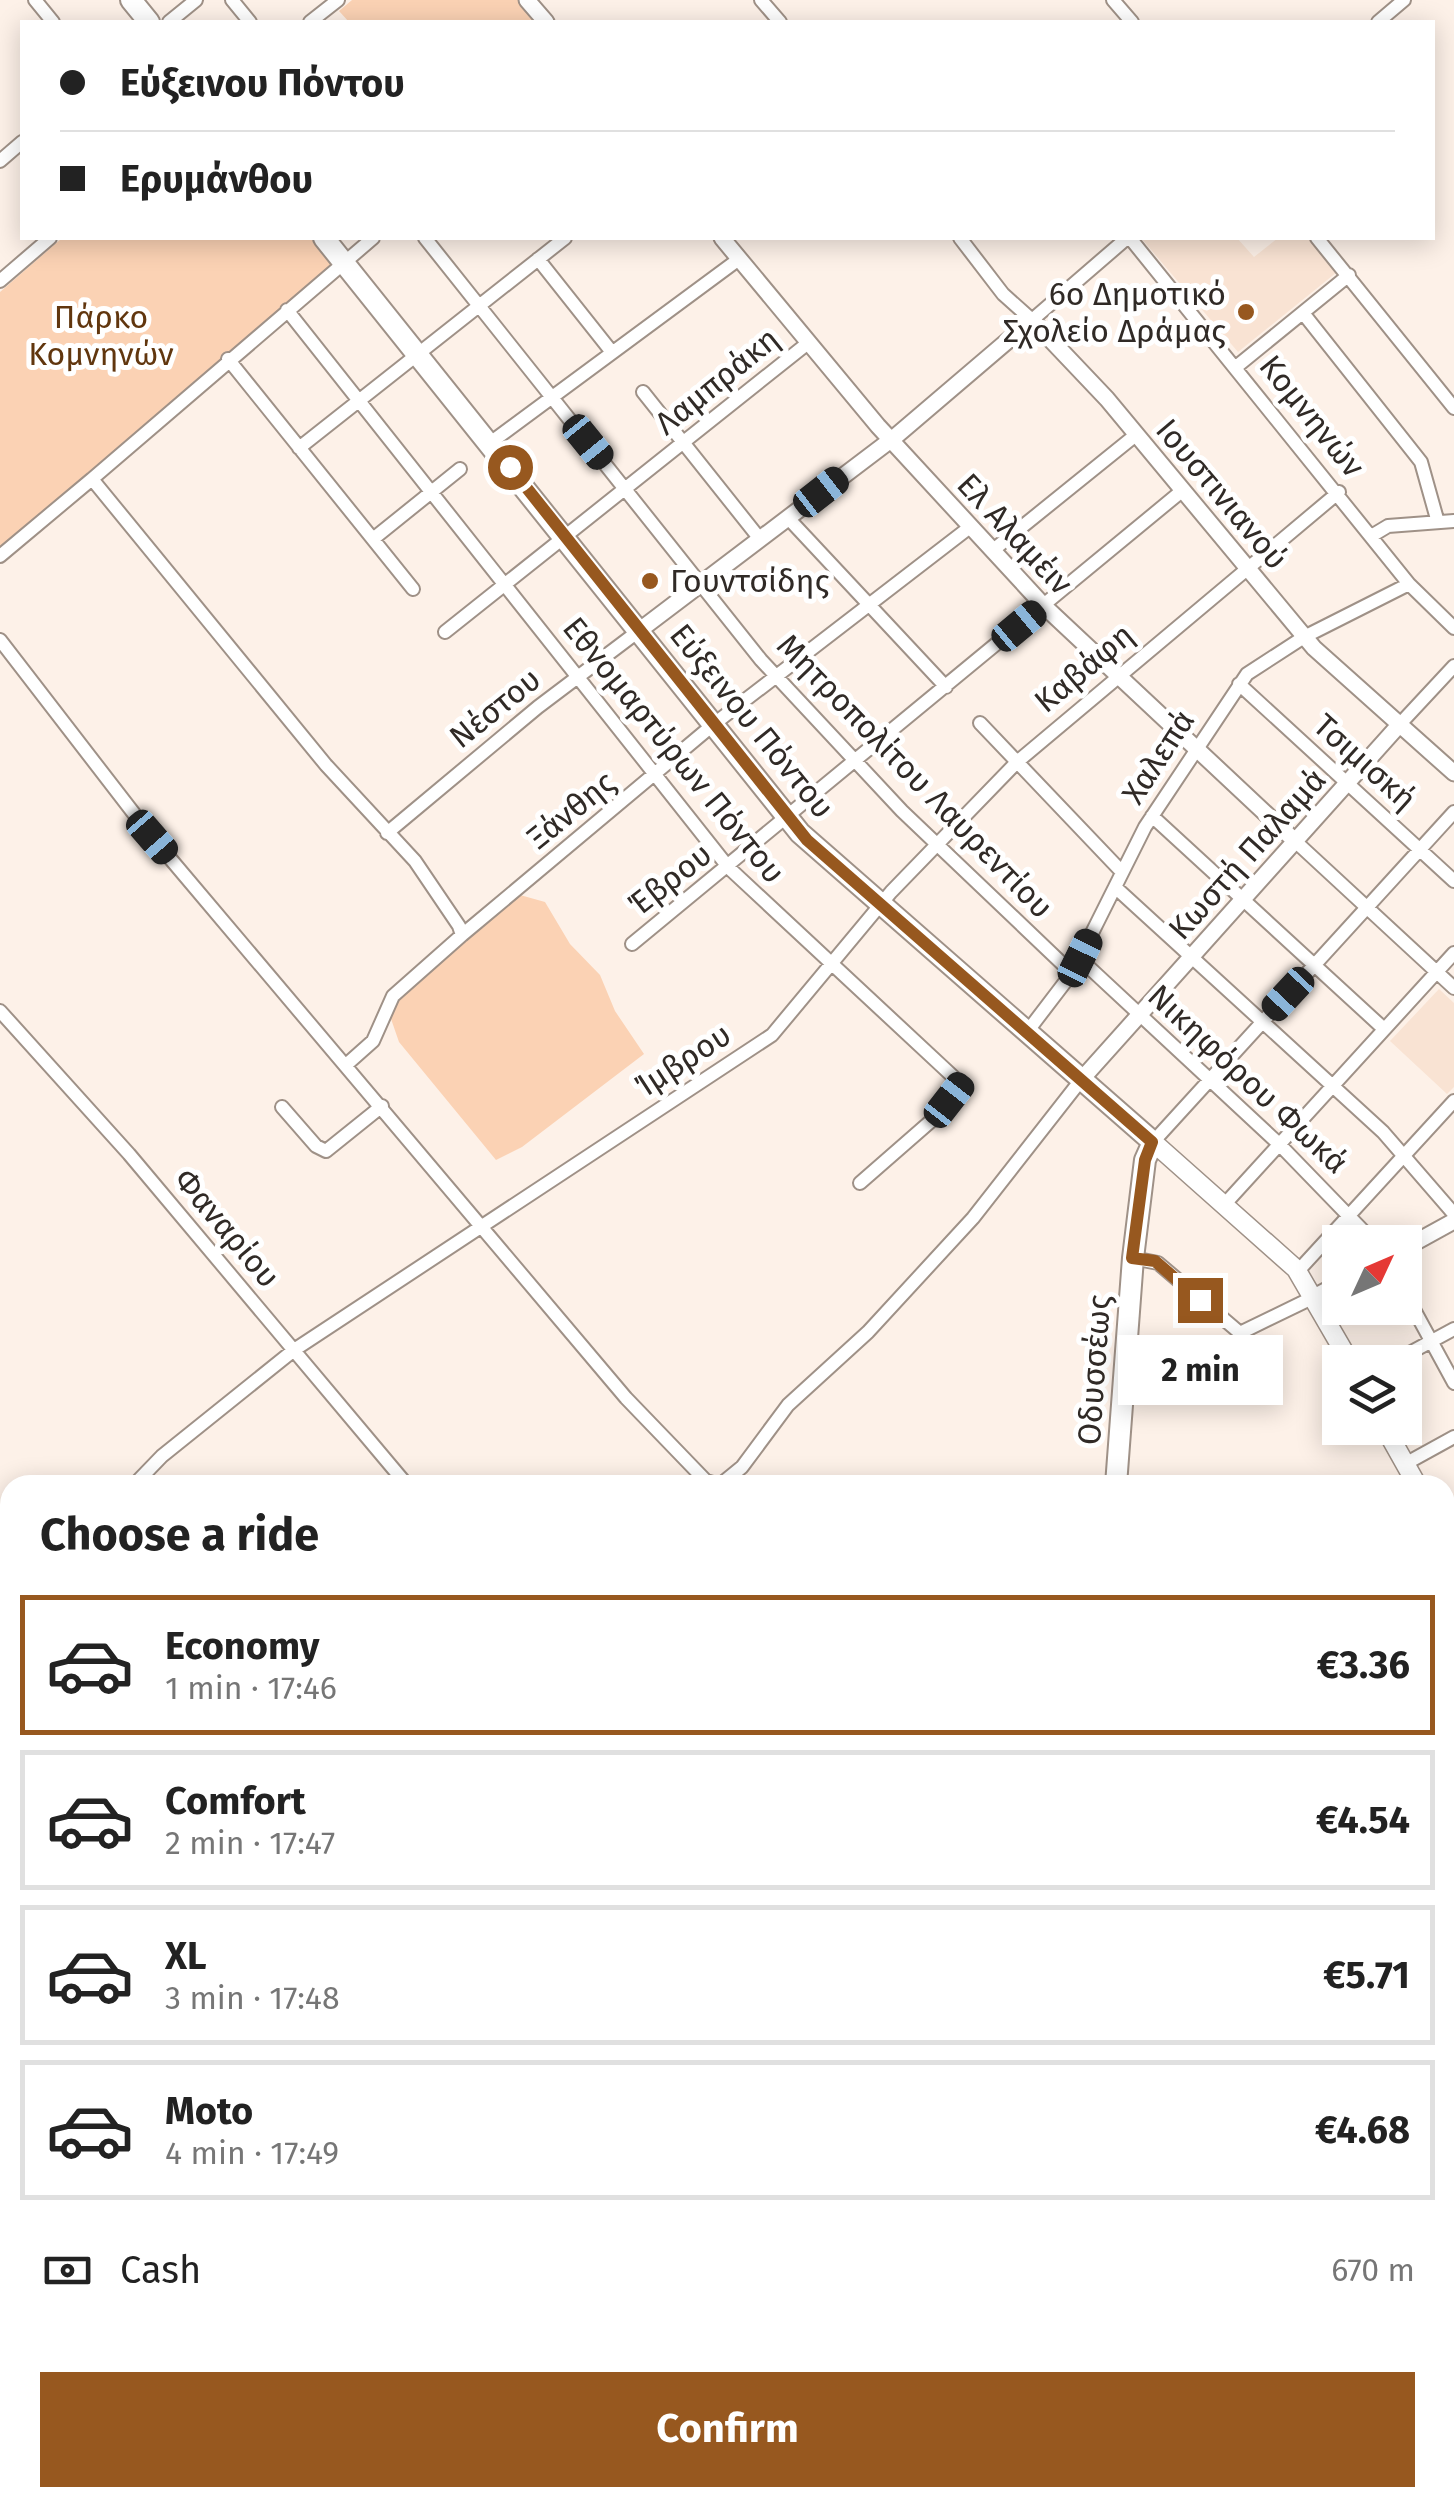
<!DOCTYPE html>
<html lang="en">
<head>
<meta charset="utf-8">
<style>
	body { margin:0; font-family:"Fira Sans",sans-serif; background:#f6f6f6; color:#222; height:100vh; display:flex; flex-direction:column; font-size:38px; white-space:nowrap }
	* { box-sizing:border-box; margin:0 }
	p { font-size:32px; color:#767676 }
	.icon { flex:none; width:55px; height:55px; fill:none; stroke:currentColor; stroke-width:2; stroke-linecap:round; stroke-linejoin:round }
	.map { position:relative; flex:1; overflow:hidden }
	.sheet { position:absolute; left:0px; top:1475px; width:1455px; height:1032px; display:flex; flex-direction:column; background:#fff; border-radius:30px 30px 0 0; box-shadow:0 5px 25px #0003 }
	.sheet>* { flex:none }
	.top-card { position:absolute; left:20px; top:20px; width:1415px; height:220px; border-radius:0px; box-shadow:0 5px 25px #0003; display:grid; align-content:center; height:220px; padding:0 40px; background:#fff }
	.needle { width:65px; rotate:46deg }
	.controls { position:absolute; left:1322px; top:1225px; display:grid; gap:20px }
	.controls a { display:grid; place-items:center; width:100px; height:100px; border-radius:0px; background:#fff; box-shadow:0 5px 25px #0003; font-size:50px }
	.end { position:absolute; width:45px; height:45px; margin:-22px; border:12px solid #97581f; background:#fff; box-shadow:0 0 0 5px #fff }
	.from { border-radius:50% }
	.bubble { position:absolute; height:70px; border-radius:0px; background:#fff; box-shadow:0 5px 25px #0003; font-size:32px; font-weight:700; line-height:70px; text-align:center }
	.car { position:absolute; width:30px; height:60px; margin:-30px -15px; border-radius:12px; box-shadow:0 0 8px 2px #0007; background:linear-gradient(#222 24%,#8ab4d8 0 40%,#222 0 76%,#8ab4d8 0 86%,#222 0) }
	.top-card b { display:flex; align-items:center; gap:35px; height:95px; font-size:38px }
	.top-card b+b { border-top:2px solid #e0e0e0 }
	.top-card i { width:25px; height:25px; background:#222 }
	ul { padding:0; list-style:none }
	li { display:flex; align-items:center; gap:30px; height:140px; margin:0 20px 15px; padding:0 20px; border:5px solid #e0e0e0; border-radius:0px }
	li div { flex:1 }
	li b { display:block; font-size:38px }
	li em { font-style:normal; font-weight:700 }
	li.on { border-color:#97581f }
	li>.icon { width:90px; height:90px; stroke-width:1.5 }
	h2 { padding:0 40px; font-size:45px; line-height:120px }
	.pay { display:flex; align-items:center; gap:25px; height:110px; padding:0 40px; font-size:38px }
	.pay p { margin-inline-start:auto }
	.action { display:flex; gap:20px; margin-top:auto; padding:20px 40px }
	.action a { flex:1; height:115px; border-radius:0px; background:#97581f; color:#fff; font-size:40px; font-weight:700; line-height:115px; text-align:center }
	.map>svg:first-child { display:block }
	.built { fill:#f9e3d3 }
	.green { fill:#fbd2b4 }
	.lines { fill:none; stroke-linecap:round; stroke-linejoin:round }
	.stream { stroke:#b58a69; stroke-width:4 }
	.minor-casing { stroke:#9f9187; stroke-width:16 }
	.tertiary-casing { stroke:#9f9187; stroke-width:19 }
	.secondary-casing { stroke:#9f9187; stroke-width:21 }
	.primary-casing { stroke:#9f9187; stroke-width:24 }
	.minor { stroke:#fff; stroke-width:12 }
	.tertiary { stroke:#fff; stroke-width:15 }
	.secondary { stroke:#fff; stroke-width:18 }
	.primary { stroke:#fff; stroke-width:20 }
	.route { stroke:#97581f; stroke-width:12 }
	.poi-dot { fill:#97581f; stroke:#fff; stroke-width:4 }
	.labels { text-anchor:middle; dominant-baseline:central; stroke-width:10; stroke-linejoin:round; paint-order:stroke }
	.poi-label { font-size:32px; fill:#302a26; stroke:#fff; text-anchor:end }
	.park-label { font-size:32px; fill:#61360e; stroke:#fff }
	.street-label { font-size:32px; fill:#302a26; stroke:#fff }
</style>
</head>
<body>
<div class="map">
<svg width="1454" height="2507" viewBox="0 0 1454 2507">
	<rect width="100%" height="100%" fill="#fdf1e8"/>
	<!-- built -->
	<path class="built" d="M1141,238H1237L1254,257L1278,238H1308L1337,272L1238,352Z
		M1439,989L1454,1003V1087L1447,1094L1390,1041Z"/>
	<!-- green -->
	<path class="green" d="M352,0H519L538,22H349L339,11Z
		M62,238H311L335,266L213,366L0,557V292Z
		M520,895L545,902L570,944L600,975L615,1011L644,1054L522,1147L496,1160L399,1042L390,1016L394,1001Z
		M1445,1675L1454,1676V1887L1445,1892Z"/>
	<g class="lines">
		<!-- stream -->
		<path class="stream" d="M840,2498L851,2507"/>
		<defs>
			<path id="minor" d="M35,0L53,22
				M232,0L250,22
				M761,0L780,22
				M1113,0L1132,22
				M169,22L196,0
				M310,22L338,0
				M1378,22L1404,0
				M0,161L22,142
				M425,238L761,660L902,811L1072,973
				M960,238L1003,294L1032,320L1127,238
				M1130,238L1409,584L1454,628
				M1317,238L1454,408
				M538,259L611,351
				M0,281L50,238
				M287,310L729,868L961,1084L931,1121L860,1183
				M1303,313L1421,462L1437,519
				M228,359L413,589
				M1236,367L1349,275
				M643,392L760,539
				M490,443L739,259
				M299,448L565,238
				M788,518L946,687
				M1373,535L1388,526L1454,521
				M373,539L460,469
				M992,551L1137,434
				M0,556L92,479
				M445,632L808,343
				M0,640L152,837L626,1398L706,1481L719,1485
				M1239,684L1454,881
				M980,723L1122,872
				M1400,724L1454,666
				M1152,816L1384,1029
				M387,833L538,707L640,630
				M1295,841L1454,988
				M1115,887L1383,1132L1454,1214
				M462,935L714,724L970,527
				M632,944L1183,490
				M1080,959L1279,1144L1374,1242
				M0,1011L129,1154L407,1485
				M1027,1032L1072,973L1145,827L1247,674L1304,637L1409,584
				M346,1065L373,1041L393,996L462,935L459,926L415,861L326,765L92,479L373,238
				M282,1107L316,1146L326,1151L382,1106
				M1153,1142L1454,812
				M1224,1205L1454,953
				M1133,1258L1158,1263L1240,1333L1314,1297
				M1298,1271L1454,1101
				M1405,1293L1454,1383
				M1393,1362L1454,1329
				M1405,1464L1454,1437
				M134,1485L162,1456L294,1350L772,1035L891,892L1017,762L1339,492
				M720,1485L742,1467L788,1405L868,1332L973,1218L1081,1080
				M0,1595L10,1599
				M1445,1649L1454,1645
				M1445,1907L1454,1902
				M0,1941L10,1948
				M1445,1987L1454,1976
				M1445,2010L1454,2017
				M1445,2140L1454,2148
				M1445,2177L1454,2165
				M1445,2253L1454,2261
				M0,2360L10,2367
				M1445,2459L1454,2461
				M971,2498L977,2507
				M1142,2498L1158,2507
				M1189,2498L1194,2507
				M1287,2498L1292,2507
				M150,2507L152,2498
				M1163,2507L1177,2498"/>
			<path id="tertiary" d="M527,0L546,22
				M722,238L878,426L1044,606L1295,841
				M640,630L896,436L1032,320L1107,399L1314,648L1454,773
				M1081,1080L1400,724
				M1405,1248L1454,1221
				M1314,1297L1340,1283"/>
			<path id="secondary" d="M1153,1142L1296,1269L1350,1362
				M1385,1428L1417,1485
				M1445,1536L1454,1552
				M1445,2327L1454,2321
				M705,2507L709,2498"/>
			<path id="primary" d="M131,0L149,22
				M324,238L800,833L1153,1142L1145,1160L1133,1258L1116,1485
				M1445,2372L1454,2368
				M666,2498L693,2507
				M729,2498L732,2507
				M440,2507L492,2498
				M565,2507H640
				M1377,2507L1383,2498"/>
		</defs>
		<!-- minor casing -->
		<use href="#minor" class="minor-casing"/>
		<!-- tertiary casing -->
		<use href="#tertiary" class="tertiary-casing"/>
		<!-- secondary casing -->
		<use href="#secondary" class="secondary-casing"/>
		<!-- primary casing -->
		<use href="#primary" class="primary-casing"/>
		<!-- minor -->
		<use href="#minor" class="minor"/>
		<!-- tertiary -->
		<use href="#tertiary" class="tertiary"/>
		<!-- secondary -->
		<use href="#secondary" class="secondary"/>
		<!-- primary -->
		<use href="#primary" class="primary"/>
	</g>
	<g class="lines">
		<!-- route -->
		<path class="route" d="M510,467L807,840L1152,1142L1145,1160L1132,1258L1155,1261L1200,1300"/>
	</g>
	<!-- markers -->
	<g class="poi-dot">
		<circle cx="1246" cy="312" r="10"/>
		<circle cx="650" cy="581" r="10"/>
	</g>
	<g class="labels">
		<!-- poi labels -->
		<g class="poi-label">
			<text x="1226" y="294">6o Δημοτικό<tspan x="1226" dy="37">Σχολείο Δράμας</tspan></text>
			<text x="670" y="581" text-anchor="start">Γουντσίδης</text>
		</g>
		<!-- park labels -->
		<g class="park-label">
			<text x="101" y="317">Πάρκο<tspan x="101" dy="37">Κομνηνών</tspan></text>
		</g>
		<!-- street labels -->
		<g class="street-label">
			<text transform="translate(717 381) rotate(-39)">Λαμπράκη</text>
			<text transform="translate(1312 416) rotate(51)">Κομνηνών</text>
			<text transform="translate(1222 494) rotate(50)">Ιουστινιανού</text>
			<text transform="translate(1015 534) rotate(47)">Ελ Αλαμέιν</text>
			<text transform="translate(1084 668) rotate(-40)">Καβάφη</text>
			<text transform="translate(495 708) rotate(-39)">Νέστου</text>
			<text transform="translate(752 721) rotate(51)">Εύξεινου Πόντου</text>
			<text transform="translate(674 750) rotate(51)">Εθνομαρτύρων Πόντου</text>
			<text transform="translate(1158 757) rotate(-57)">Χαλεπά</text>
			<text transform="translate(1365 762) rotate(42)">Τσιμισκή</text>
			<text transform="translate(915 776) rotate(46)">Μητροπολίτου Λαυρεντίου</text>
			<text transform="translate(571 810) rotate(-39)">Ξάνθης</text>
			<text transform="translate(1247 854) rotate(-48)">Κωστή Παλαμά</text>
			<text transform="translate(670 879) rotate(-38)">Έβρου</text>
			<text transform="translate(683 1060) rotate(-33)">Ίμβρου</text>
			<text transform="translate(1248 1079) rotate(43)">Νικηφόρου Φωκά</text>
			<text transform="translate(227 1228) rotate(50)">Φαναρίου</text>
			<text transform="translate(1094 1370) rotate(-86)">Οδυσσέως</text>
		</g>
	</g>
</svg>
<div class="controls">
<a><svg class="needle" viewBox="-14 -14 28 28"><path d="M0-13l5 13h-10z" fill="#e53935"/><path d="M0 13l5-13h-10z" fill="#767676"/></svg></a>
<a><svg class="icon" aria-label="layers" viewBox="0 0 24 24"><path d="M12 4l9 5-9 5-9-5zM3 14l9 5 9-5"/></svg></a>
</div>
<i class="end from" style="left:510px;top:467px"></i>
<i class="end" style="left:1200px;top:1300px"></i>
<div class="bubble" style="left:1118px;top:1335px;width:165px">2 min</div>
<i class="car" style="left:588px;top:442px;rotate:141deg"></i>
<i class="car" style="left:821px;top:492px;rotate:52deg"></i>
<i class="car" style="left:1019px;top:626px;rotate:50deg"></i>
<i class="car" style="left:152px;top:837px;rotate:139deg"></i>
<i class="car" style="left:1080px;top:958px;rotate:26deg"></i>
<i class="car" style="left:1288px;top:994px;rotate:223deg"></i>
<i class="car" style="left:949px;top:1100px;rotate:38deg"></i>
<div class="top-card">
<b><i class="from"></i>Εύξεινου Πόντου</b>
<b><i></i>Ερυμάνθου</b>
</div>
<section class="sheet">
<h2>Choose a ride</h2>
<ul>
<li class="on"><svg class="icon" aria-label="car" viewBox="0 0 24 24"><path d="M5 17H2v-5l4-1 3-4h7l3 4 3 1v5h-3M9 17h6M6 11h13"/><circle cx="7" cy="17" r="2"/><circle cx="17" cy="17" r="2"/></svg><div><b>Economy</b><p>1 min · 17:46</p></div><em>€3.36</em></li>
<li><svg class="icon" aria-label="car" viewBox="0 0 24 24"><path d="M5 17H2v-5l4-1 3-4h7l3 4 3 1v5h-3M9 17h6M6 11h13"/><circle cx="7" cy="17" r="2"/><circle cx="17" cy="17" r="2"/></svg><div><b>Comfort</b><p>2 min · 17:47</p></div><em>€4.54</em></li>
<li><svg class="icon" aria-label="car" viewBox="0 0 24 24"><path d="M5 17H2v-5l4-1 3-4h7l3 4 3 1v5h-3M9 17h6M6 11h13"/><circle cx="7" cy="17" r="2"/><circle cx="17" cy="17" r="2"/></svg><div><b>XL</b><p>3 min · 17:48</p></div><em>€5.71</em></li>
<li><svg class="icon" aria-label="car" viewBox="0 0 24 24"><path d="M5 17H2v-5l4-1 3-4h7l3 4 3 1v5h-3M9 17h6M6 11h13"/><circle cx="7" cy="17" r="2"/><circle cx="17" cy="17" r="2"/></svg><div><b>Moto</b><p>4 min · 17:49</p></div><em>€4.68</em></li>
</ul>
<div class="pay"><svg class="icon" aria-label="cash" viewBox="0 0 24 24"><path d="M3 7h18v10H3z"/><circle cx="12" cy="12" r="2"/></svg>Cash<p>670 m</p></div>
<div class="action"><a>Confirm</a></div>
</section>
</div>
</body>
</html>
